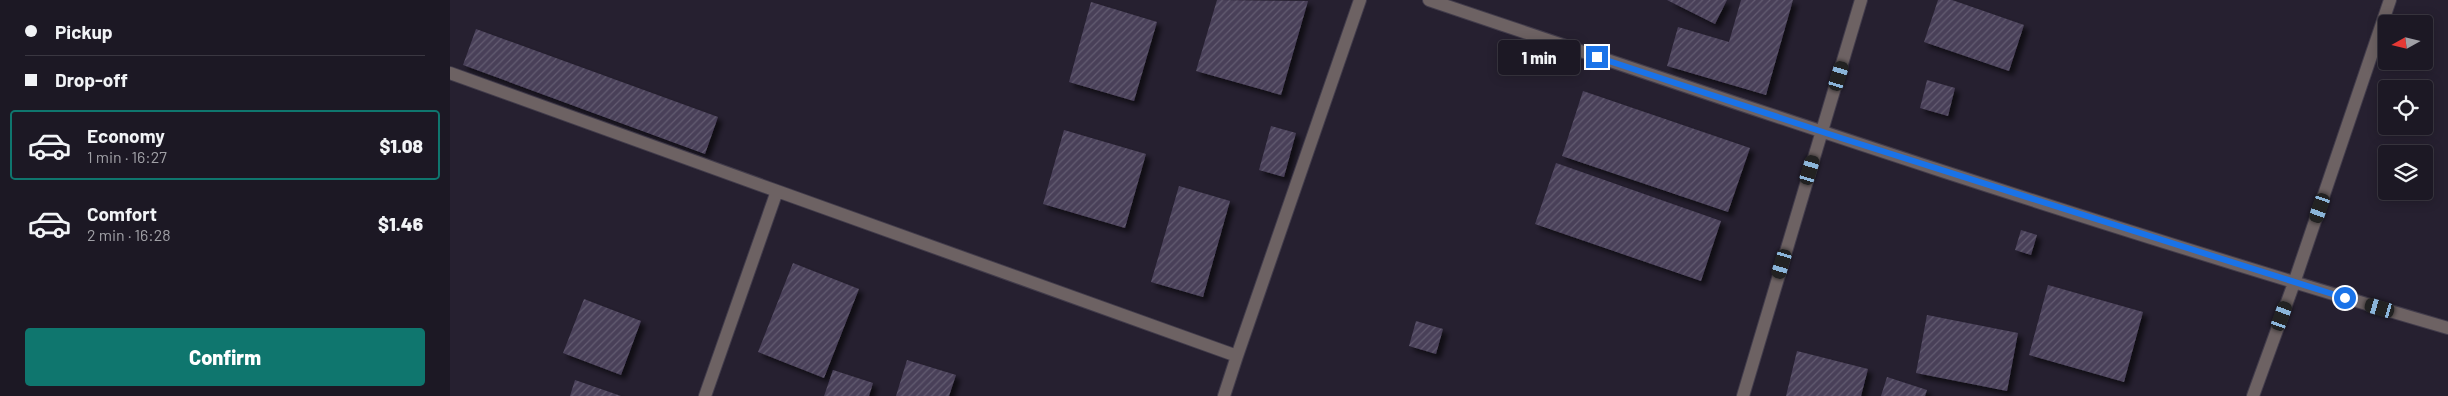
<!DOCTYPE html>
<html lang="en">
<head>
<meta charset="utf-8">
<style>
	body { margin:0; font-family:Barlow,sans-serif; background:#25212c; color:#f1f3f6; height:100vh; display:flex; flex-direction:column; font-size:19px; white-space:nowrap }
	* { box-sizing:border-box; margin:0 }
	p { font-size:16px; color:#a0a0a6 }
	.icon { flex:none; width:28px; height:28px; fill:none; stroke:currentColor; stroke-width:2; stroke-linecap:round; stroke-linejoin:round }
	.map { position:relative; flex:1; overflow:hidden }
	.panel { display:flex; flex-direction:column; background:#1c1824; width:450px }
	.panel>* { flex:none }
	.guide { display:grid; align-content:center; height:110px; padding:0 25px; background:#1c1824 }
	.needle { width:32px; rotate:262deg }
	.buttons { position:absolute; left:1928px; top:15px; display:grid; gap:10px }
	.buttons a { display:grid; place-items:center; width:55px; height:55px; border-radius:5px; background:#1c1824; box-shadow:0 2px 12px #0003,0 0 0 1px #3a3741; font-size:25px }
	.end { position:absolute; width:22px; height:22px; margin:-11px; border:6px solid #1a73e8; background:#fff; box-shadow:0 0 0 2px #fff }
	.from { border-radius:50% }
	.bubble { position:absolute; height:35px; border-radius:5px; background:#1c1824; box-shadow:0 2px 12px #0003,0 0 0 1px #3a3741; font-size:16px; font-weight:800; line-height:35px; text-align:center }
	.car { position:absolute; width:15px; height:30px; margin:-15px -8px; border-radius:6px; box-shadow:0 0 4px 1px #0007; background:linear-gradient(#222 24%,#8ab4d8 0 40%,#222 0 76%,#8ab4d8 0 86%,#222 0) }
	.guide b { display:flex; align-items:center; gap:18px; height:48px; font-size:19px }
	.guide b+b { border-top:1px solid #3a3741 }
	.guide i { width:12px; height:12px; background:#f1f3f6 }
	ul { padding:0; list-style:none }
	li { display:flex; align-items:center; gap:15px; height:70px; margin:0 10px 8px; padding:0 15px; border:2px solid transparent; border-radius:5px }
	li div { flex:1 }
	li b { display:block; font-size:19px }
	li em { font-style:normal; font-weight:800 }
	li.current { border-color:#0f766e }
	li>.icon { width:45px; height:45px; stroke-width:1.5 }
	.primary-button { display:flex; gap:10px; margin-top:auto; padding:10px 25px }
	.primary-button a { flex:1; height:58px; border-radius:5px; background:#0f766e; color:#fff; font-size:20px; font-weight:800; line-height:58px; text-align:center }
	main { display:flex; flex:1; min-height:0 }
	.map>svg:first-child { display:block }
	.building { fill:url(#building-hatch); filter:url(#shadow) }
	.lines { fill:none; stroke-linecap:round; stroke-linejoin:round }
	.minor-casing { stroke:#423c4b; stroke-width:14 }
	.minor { stroke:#6d6263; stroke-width:12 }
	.route { stroke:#1a73e8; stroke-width:6 }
</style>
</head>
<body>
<main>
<section class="panel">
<div class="guide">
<b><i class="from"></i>Pickup</b>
<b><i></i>Drop-off</b>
</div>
<ul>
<li class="current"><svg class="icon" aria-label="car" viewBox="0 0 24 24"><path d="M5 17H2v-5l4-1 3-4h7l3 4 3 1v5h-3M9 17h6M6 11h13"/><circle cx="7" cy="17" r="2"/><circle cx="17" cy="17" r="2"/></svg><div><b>Economy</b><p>1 min · 16:27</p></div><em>$1.08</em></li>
<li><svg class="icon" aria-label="car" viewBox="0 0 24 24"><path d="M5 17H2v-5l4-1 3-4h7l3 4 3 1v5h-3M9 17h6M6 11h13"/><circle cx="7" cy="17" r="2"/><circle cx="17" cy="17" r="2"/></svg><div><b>Comfort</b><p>2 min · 16:28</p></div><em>$1.46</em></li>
</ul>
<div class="primary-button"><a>Confirm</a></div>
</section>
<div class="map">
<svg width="1998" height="396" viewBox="0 0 1998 396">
	<defs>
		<pattern id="building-hatch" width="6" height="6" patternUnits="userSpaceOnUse" patternTransform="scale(1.25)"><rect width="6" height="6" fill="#494059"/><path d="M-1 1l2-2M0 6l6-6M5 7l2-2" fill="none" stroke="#635c71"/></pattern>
		<filter id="shadow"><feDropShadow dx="4.5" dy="4.5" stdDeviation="2.5" flood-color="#0009"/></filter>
	</defs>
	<rect width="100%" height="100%" fill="#262030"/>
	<!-- building -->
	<path class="building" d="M767,0L858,1L831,95L746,71Z
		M1217,0H1277L1265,24Z
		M1291,0H1343L1316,95L1217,66L1228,27L1279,42Z
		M1488,0H1502L1574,25L1559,71L1474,42Z
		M641,2L707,22L684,101L619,82Z
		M26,29L268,117L255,154L13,65Z
		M1477,80L1505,88L1498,116L1470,108Z
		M1133,91L1300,148L1278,212L1112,156Z
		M821,126L846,133L834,177L809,170Z
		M614,130L696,154L675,228L593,204Z
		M1106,163L1271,221L1251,281L1085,224Z
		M729,186L780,201L753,297L701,282Z
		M1571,230L1587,235L1581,255L1565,250Z
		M343,263L409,289L374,378L308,352Z
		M1598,285L1693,312L1674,382L1579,355Z
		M134,299L191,321L171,375L113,353Z
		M1477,315L1568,333L1557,391L1466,373Z
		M966,321L993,329L986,354L959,346Z
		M1347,351L1418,369L1411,396H1336Z
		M457,360L506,375L499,396H446Z
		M383,370L423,383L419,396H374Z
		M1437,377L1477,390L1475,396H1431Z
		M125,380L171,396H120Z"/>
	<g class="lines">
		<defs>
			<path id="minor" d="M979,0C1317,114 1655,228 1998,328
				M0,73L327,191L255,396
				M327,191L787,356L774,396
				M787,356L910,0
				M1293,396L1411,0
				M1803,396L1844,283L1940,0"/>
		</defs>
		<!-- minor casing -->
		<use href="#minor" class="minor-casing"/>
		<!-- minor -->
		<use href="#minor" class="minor"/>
	</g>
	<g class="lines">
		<!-- route -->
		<path class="route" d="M1147,57L1391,138L1895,298"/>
	</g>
</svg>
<div class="buttons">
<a><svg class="needle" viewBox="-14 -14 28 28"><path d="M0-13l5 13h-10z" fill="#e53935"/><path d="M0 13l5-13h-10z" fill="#a0a0a6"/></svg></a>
<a><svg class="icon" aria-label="locate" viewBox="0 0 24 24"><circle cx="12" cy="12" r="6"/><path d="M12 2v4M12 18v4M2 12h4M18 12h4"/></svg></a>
<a><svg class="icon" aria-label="layers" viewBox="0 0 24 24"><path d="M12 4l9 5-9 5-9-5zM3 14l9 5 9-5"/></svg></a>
</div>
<i class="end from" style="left:1895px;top:298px"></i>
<i class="end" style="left:1147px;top:57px"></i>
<div class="bubble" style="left:1048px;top:40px;width:82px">1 min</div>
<i class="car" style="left:1389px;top:76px;rotate:17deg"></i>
<i class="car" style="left:1360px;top:170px;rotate:17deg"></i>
<i class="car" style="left:1870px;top:208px;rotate:199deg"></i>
<i class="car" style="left:1332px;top:264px;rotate:197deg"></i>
<i class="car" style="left:1930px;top:308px;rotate:286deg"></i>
<i class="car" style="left:1832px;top:316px;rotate:20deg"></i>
</div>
</main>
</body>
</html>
